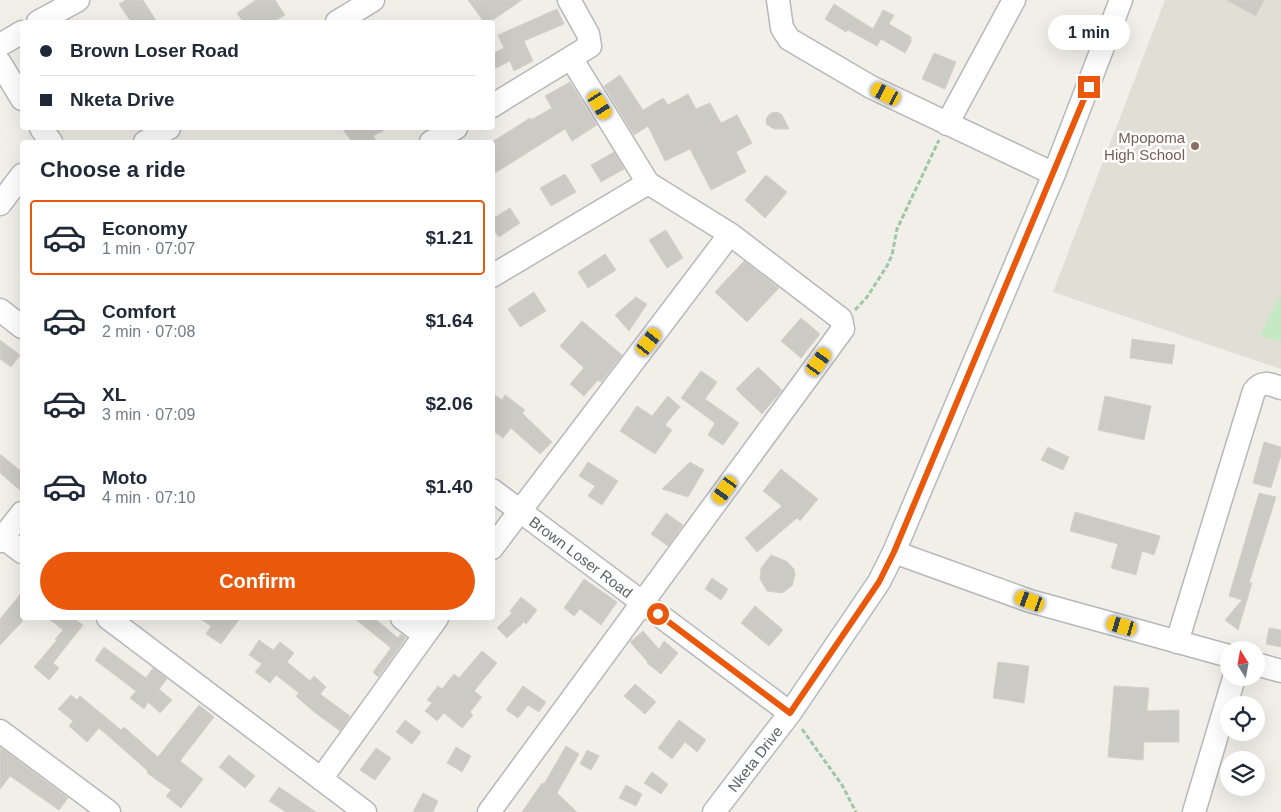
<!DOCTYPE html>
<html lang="en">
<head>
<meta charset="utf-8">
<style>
	body { margin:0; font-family:Arial,sans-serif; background:#f6f6f7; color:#1f2937; height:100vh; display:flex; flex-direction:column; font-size:19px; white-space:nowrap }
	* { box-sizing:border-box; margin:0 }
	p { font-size:16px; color:#747a83 }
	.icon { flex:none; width:28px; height:28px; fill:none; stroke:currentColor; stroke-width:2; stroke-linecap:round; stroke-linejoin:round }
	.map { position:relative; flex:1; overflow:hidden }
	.details { position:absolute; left:20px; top:140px; width:475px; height:480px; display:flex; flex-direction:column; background:#fff; border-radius:5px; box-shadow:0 5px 20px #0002 }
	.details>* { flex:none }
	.banner { position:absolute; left:20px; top:20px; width:475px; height:110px; border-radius:5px; box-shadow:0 5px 20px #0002; display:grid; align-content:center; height:110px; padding:0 20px; background:#fff }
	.needle { width:32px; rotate:349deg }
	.buttons { position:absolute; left:1220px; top:641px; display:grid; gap:10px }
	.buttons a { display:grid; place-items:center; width:45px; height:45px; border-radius:50%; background:#fff; box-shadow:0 5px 20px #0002; font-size:25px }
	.end { position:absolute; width:22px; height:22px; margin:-11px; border:6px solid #ea580c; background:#fff; box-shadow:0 0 0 2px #fff }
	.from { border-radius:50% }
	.bubble { position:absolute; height:35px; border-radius:18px; background:#fff; box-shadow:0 5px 20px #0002; font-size:16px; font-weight:700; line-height:35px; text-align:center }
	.car { position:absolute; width:15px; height:30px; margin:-15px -8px; border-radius:6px; box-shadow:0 0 4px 1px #0007; background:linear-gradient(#f5c518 24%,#345 0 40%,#f5c518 0 76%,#345 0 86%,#f5c518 0) }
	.banner b { display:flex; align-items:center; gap:18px; height:48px; font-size:19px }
	.banner b+b { border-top:1px solid #e0e1e3 }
	.banner i { width:12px; height:12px; background:#1f2937 }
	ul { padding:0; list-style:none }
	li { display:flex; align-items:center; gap:15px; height:75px; margin:0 10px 8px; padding:0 10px; border:2px solid transparent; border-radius:5px }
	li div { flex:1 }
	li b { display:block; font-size:19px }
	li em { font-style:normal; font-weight:700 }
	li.active { border-color:#ea580c }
	li>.icon { width:45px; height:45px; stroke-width:1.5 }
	h2 { padding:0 20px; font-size:22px; line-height:60px }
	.action { display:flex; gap:10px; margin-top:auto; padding:10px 20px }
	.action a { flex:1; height:58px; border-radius:30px; background:#ea580c; color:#fff; font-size:20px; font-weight:700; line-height:58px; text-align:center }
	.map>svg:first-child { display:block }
	.education { fill:#e1ded6 }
	.green { fill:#c5e8c5 }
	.building { fill:#cccac5; stroke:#d6d1c6 }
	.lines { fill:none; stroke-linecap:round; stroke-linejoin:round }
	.minor-casing { stroke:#b5b8bc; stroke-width:25 }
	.path { stroke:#9cc7a9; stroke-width:3; stroke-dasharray:5 2.5; stroke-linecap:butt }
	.minor { stroke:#fff; stroke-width:22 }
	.route { stroke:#ea580c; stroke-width:6 }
	.education-dot { fill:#8d6e63; stroke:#fff; stroke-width:2 }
	.labels { text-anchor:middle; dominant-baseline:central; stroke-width:5; stroke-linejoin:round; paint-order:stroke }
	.education-label { font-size:15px; fill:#785e54; stroke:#fff; text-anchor:end }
	.street-label { font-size:15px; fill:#5f6368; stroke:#fff }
</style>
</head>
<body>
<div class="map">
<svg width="1281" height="812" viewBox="0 0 1281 812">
	<rect width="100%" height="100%" fill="#f1efe8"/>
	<!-- education -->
	<path class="education" d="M1165,0H1281V369L1053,292Z"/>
	<!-- green -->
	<path class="green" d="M1281,292V342L1260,336Z"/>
	<!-- building -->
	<path class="building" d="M126,0H143L157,22H131L119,4Z
		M256,0H275L285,15L273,22H243L237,13Z
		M468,0H522L490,22H484Z
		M1226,0H1264L1256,16Z
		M834,4L873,29L883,10L894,15L889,24L911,37V42L905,53L881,39L877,46L848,30L846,32L825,19Z
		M557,9L564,24L524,41L533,61L514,71L510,61L492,70V54L504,48L498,35Z
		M934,53L956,62L945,89L922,79Z
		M620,75L643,110L663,98L668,105L688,94L696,109L710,103L721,123L737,115L752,143L736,152L746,172L711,190L690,149L665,161L648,126L634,135L604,86Z
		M570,82L597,125L572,141L565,129L492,175V142L530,118L531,120L552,108L545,96Z
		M777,112L782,115L789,129H774L766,124L767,117L771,113Z
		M342,128H388L373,136L377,142H352Z
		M614,152L624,169L601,182L591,165Z
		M565,174L576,192L551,206L540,188Z
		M766,175L787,192L765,218L745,200Z
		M510,208L520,223L499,237L492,228V219Z
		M666,230L683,258L667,268L649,240Z
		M605,254L616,270L588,288L578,272Z
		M744,261L779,288L747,322L715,292Z
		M534,292L546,311L520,327L508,309Z
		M636,297L647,304L629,331L615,315Z
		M801,318L820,334L801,358L781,341Z
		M582,321L622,355L601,382L598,380L584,396L570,384L584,368L560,346Z
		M1132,339L1175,345L1172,364L1130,358Z
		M0,340L20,355L11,367L0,359Z
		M758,367L782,390L762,414L736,389Z
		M701,371L717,382L705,399L739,423L723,445L708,435L715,423L681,398Z
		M492,393L502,400L505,395L525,410L522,413L552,442L540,454L511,428L503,438L492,430Z
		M668,396L680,407L665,425L672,430L655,454L620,431L637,406L652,416Z
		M1105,396L1151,406L1144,440L1098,430Z
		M1264,442L1281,447V455L1271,488L1253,483Z
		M1048,447L1069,457L1063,470L1041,460Z
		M0,454L22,472V492L0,473Z
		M588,462L618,481L602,505L588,496L595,486L579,476Z
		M690,462L704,470L688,497L662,489Z
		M781,469L818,499L800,521L797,518L757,552L745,538L782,506L763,491Z
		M1259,493L1276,497L1249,583H1252L1238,630L1225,620L1242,600L1229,596Z
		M1075,512L1160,536L1154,555L1142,551L1136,575L1111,568L1118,544L1070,531Z
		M666,513L683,525L668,546L651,534Z
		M771,555L786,561L794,569L795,575L792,586L782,593L767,591L760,579L761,568Z
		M712,578L728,589L721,600L705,589Z
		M584,579L617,602L601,625L580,609L574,616L564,608Z
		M22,592V622L0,645V619Z
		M521,597L537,610L526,624L524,622L507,638L497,628L512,613L510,611Z
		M755,606L783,630L769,646L741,623Z
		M48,618H73L83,625L53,663L59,668L49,680L34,667L57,640L55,639L63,630Z
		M199,618H240L221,644L206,634L211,626Z
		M354,618H374L398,638L401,634L406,638L378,677L373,672L391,648Z
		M1269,628L1281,630V647L1266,644Z
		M643,631L659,649L664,641L678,653L661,674L647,663L648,662L630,642Z
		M259,640L273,650L280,642L294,653L287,662L310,681L314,676L326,687L320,694L350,716L340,731L313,711L296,696L299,693L276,675L270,683L255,672L262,664L249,655Z
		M104,647L146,678L153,668L167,679L159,689L172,700L160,713L148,702L144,709L130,698L136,691L95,660Z
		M482,651L497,663L474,691L482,697L470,712L473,715L462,728L444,713L437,721L425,711L432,703L427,700L438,686L442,689L454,674L459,678Z
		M998,662L1029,666L1024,703L993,698Z
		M635,684L656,702L645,714L624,696Z
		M523,686L546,702L539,712L528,705L518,718L506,710Z
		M1114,686L1149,688L1147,711L1179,710V742H1144L1143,760L1108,757Z
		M71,695L77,700L80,696L121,730L124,727L158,757L199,705L214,717L180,761L203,779L181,808L166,796L171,790L147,773L148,771L99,728L87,742L69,726L73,721L58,709Z
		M405,720L421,732L412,744L396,732Z
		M679,720L706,740L697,752L685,742L672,759L658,748Z
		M566,746L579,754L557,793L577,812H522L542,783L544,784Z
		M0,747L68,798L59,810L10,776L0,789Z
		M456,747L471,756L462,772L447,763Z
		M376,748L391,758L375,780L360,770Z
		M587,750L599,756L591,770L580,764Z
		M229,755L255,776L245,788L219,767Z
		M652,772L668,784L661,794L644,783Z
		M626,785L642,794L636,806L619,798Z
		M279,787L316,812H286L269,801Z
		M423,793L438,801L433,812H413Z"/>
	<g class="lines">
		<defs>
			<path id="minor" d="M778,0L782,28L789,39L871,87L1054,174
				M38,22L78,0
				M337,22L373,0
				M0,45L22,32
				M0,63L22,99
				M492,106L590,46L588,34L569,0
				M947,124L1014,0
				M41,128L51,142
				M145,142L169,128
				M431,142L456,128
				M0,204L22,175
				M492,276L648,183
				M0,310L22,327
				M492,490L790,713
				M0,535L22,552
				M0,541L22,513
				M492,548L730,234
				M894,552L1030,601L1229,656
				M108,618L365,812
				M402,618L423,634
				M1177,642L1254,391C1262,380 1270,384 1281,388
				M1256,664L1281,671
				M0,731L109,812
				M321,779L437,618
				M489,812L843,329L841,319L730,234L648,183L571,58
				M714,812L790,713L879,582L894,552L1054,174L1121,0
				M1194,812L1234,678"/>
		</defs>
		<!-- minor casing -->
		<use href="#minor" class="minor-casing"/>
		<!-- path -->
		<path class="path" d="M855,310L867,297L887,266L892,255L897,229L939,140
			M802,729L842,785L856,812"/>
		<!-- minor -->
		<use href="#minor" class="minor"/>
	</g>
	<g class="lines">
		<!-- route -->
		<path class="route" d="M658,614L790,713L879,582L894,552L1089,87"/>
	</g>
	<!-- markers -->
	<circle class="education-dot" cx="1195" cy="146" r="5"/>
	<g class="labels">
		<!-- education labels -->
		<g class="education-label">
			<text x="1185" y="137">Mpopoma<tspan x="1185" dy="17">High School</tspan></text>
		</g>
		<!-- street labels -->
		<g class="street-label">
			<text transform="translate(581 557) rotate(37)">Brown Loser Road</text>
			<text transform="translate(755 759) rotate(-52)">Nketa Drive</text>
		</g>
	</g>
</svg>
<div class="buttons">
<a><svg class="needle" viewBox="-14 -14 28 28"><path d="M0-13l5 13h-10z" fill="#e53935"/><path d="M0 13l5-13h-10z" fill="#747a83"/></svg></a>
<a><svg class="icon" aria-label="locate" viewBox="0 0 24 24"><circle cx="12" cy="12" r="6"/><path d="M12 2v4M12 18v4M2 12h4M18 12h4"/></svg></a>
<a><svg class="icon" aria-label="layers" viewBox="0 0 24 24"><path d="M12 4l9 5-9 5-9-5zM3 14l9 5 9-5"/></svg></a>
</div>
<i class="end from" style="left:658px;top:614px"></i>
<i class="end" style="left:1089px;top:87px"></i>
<div class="bubble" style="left:1048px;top:15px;width:82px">1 min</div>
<i class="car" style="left:886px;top:94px;rotate:297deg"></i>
<i class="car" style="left:600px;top:105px;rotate:148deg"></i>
<i class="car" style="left:649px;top:342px;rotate:37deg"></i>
<i class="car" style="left:819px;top:362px;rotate:36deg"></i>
<i class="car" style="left:725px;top:490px;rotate:216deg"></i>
<i class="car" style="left:1030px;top:601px;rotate:290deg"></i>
<i class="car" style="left:1122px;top:626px;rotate:286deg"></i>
<div class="banner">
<b><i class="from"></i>Brown Loser Road</b>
<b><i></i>Nketa Drive</b>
</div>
<section class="details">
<h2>Choose a ride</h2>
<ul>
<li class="active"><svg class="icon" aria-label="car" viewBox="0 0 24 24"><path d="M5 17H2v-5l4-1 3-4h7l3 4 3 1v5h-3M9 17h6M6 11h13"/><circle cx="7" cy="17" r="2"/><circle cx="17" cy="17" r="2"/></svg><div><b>Economy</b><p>1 min · 07:07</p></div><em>$1.21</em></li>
<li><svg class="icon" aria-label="car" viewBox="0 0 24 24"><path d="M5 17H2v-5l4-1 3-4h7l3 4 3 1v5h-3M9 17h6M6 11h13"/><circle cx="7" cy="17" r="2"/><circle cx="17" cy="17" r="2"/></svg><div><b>Comfort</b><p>2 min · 07:08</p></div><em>$1.64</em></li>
<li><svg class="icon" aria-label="car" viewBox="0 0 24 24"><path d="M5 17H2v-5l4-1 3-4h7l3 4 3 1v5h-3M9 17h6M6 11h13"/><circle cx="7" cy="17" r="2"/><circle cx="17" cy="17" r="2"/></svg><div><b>XL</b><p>3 min · 07:09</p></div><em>$2.06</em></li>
<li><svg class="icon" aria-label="car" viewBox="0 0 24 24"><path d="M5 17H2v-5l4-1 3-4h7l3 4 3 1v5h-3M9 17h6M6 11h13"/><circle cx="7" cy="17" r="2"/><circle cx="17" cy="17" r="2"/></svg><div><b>Moto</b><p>4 min · 07:10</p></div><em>$1.40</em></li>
</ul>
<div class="action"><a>Confirm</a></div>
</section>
</div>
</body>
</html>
